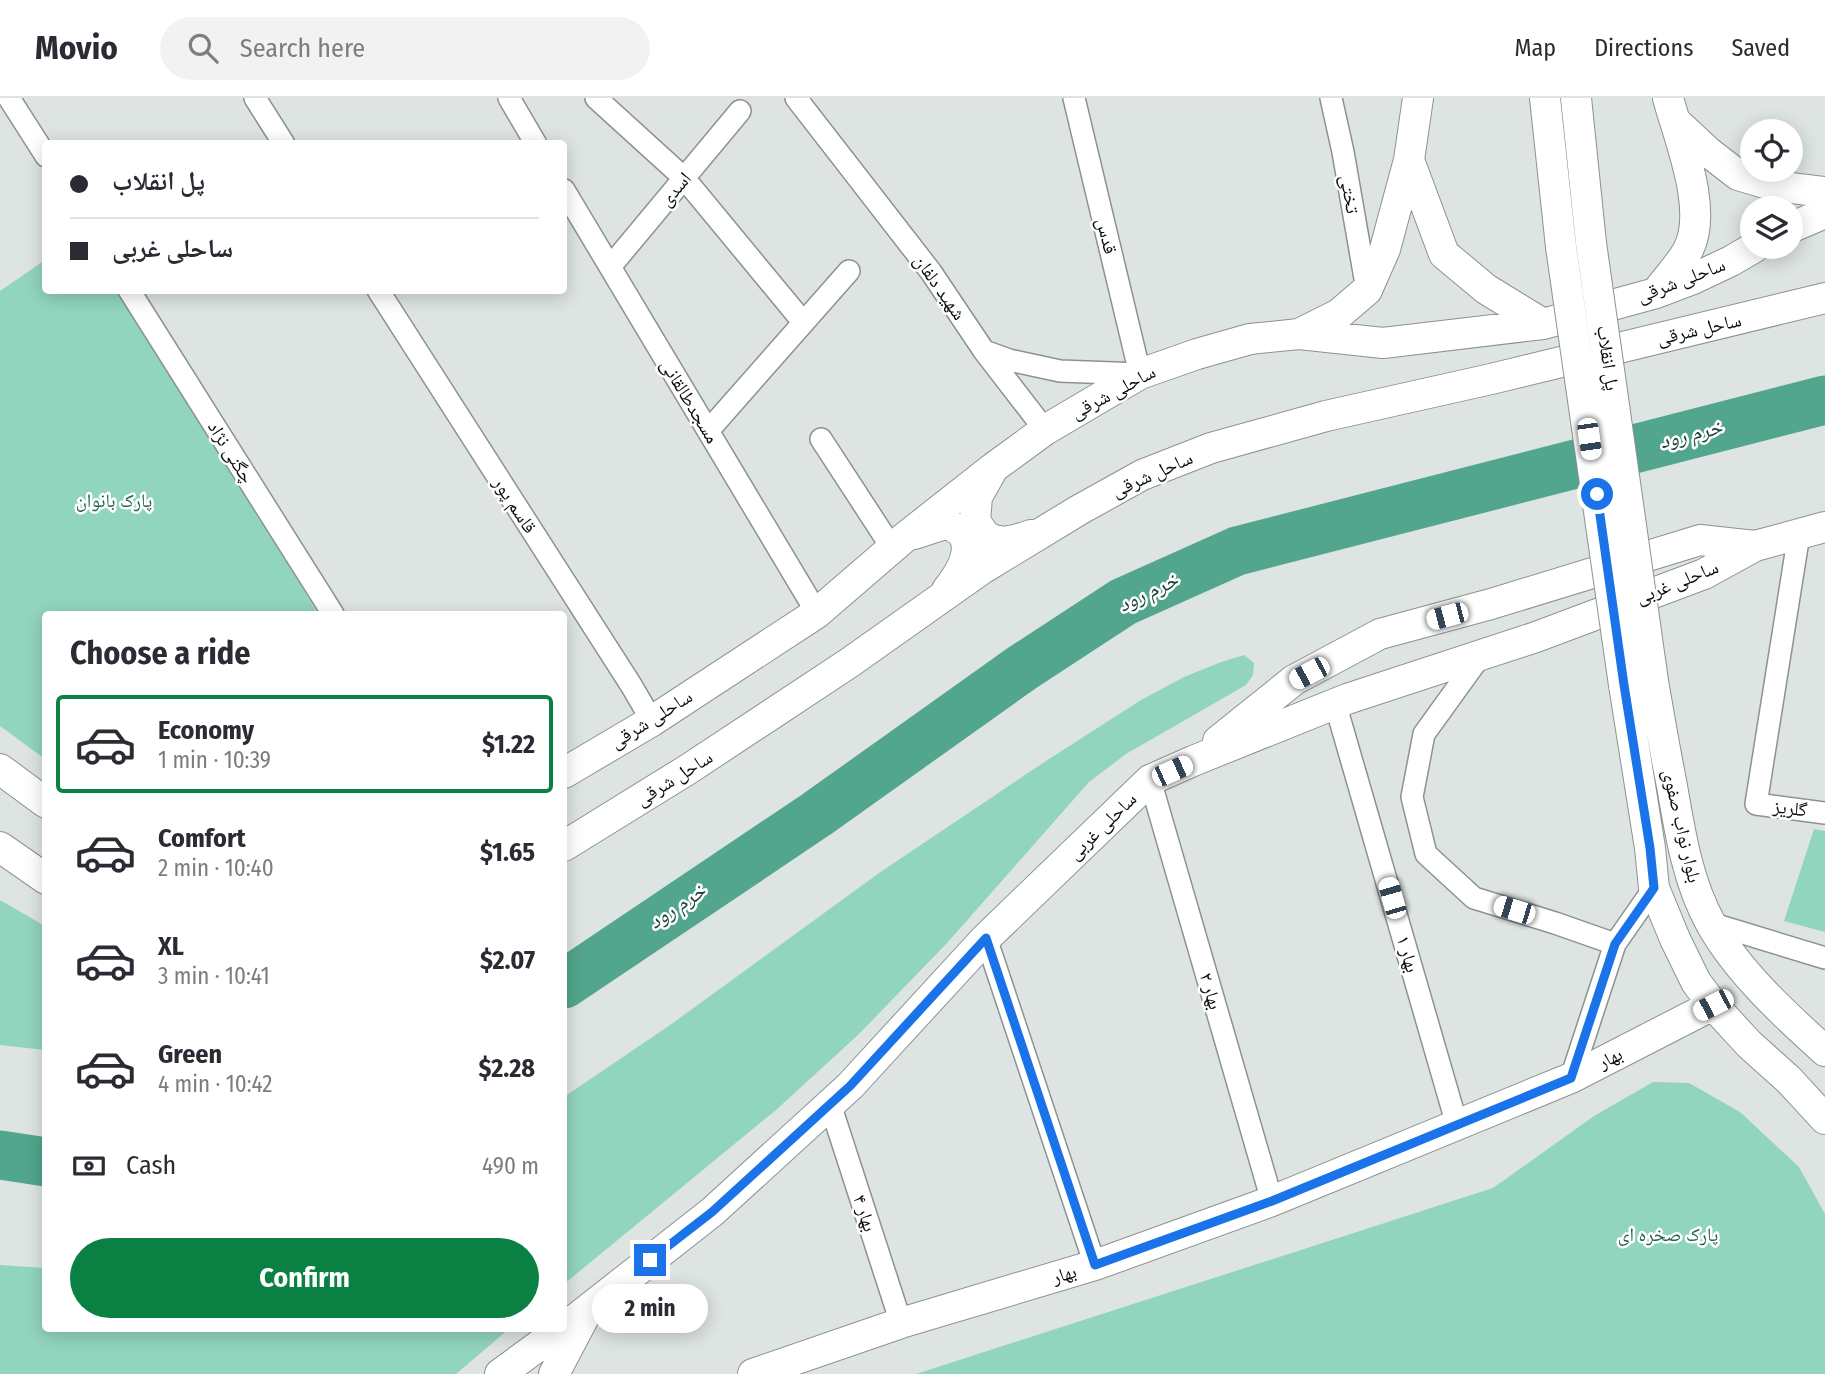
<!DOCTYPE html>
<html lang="en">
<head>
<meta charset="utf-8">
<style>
	body { margin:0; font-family:"Fira Sans Condensed","Noto Naskh Arabic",sans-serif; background:#f2f2f3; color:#2b2b33; height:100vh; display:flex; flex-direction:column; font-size:26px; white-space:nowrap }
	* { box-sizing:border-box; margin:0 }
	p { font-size:23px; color:#7c7c81 }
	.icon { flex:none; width:38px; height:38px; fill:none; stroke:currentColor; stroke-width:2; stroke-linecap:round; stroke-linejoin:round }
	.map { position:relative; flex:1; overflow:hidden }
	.drawer { position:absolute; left:42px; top:513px; width:525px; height:721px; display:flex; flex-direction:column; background:#fff; border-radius:7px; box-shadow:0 4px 18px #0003 }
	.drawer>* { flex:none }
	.guide { position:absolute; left:42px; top:42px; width:525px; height:154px; border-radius:7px; box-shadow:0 4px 18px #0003; display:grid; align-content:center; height:154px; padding:0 28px; background:#fff }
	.controls { position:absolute; left:1740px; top:21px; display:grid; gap:14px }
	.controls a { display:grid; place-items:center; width:63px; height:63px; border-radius:50%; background:#fff; box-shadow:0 4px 18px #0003; font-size:35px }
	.end { position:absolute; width:32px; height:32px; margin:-16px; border:9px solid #1a73e8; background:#fff; box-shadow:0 0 0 4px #fff }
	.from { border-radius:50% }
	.bubble { position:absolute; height:49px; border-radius:24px; background:#fff; box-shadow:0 4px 18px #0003; font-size:23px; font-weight:700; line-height:49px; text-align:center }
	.car { position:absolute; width:21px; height:42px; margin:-21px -10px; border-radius:9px; box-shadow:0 0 5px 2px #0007; background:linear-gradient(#fff 24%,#345 0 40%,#fff 0 76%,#345 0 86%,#fff 0) }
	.guide b { display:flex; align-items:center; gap:24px; height:66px; font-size:26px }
	.guide b+b { border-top:2px solid #e1e1e2 }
	.guide i { width:18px; height:18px; background:#2b2b33 }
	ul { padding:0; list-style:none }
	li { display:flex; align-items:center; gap:21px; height:98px; margin:0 14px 10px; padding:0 14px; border:4px solid transparent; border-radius:7px }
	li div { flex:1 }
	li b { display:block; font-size:26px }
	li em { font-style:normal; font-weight:700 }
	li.current { border-color:#0b8043 }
	li>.icon { width:63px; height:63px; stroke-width:1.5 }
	h2 { padding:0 28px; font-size:32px; line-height:84px }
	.pay { display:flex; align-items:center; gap:18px; height:77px; padding:0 28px; font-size:26px }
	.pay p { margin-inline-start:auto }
	.action { display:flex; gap:14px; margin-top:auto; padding:14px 28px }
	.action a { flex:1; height:80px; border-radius:42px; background:#0b8043; color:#fff; font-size:28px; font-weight:700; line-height:80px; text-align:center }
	header { display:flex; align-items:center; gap:42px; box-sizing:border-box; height:98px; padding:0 35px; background:#fff; border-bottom:2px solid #e1e1e2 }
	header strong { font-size:33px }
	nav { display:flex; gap:38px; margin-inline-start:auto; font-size:24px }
	.search { width:490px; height:63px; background:#f2f2f3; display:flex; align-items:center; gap:18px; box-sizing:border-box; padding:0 24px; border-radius:38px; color:#7c7c81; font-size:26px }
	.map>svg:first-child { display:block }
	.green { fill:#92d5bf }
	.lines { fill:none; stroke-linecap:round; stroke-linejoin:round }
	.river { stroke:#52a68d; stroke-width:49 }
	.street-casing { stroke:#8c9290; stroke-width:24 }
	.secondary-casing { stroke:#8c9290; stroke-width:32 }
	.street { stroke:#fff; stroke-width:21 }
	.secondary { stroke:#fff; stroke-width:30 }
	.secondary-bridge-casing { stroke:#8c9290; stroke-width:32; stroke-linecap:butt }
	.secondary-bridge { stroke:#fff; stroke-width:30 }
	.route { stroke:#1a73e8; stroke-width:9 }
	.labels { text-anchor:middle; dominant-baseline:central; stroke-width:5; stroke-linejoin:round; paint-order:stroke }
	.street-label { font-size:19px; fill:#0b0d0c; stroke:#fff }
	.park-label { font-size:19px; fill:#216351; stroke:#fff }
	.water-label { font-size:21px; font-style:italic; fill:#173e32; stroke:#fff }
</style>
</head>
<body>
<header>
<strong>Movio</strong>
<div class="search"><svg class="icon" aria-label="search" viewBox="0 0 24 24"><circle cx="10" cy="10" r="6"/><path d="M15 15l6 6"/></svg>Search here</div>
<nav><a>Map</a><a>Directions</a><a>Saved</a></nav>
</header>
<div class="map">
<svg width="1825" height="1276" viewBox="0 0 1825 1276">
	<rect width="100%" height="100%" fill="#dde4e1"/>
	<!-- green -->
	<path class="green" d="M45,162L46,192L123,193L318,516H46L45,661L0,628V193Z
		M1244,557L1254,565L1253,577L1246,587L1126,656L1089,684L948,844L859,936L776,1012L564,1186V999L673,925L879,775L1046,663L1141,602L1184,579L1221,564Z
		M1814,731L1825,733V834L1784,823Z
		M0,802L45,828V952L0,947Z
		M1653,984L1689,985L1740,1014L1799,1069L1825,1116V1276H916L1493,1090L1594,1018Z
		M0,1167L45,1170L46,1230H510L456,1276H0Z"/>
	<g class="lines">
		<!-- river -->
		<path class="river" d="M564,886L817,716L1022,570L1123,504L1237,453L1825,302
			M0,1057L46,1064"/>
		<defs>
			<path id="street" d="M9,0L46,58
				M255,0L284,46
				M509,0L536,46
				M596,0L684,80L803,224
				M796,0L931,174L984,253L1045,332
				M1331,0L1343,54L1367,192
				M564,92L817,515
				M610,169L740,13
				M129,192L333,516
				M378,192L631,587L652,623
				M984,253L1009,262L1060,273L1140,276L1074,0
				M708,333L849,173
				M821,341L892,450
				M1799,436L1756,706L1825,715
				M1481,557L1424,636L1412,699L1426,756L1474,800L1555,825L1615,846
				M1335,605L1457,1027
				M1150,682L1272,1103
				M1710,825L1825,860
				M986,840L1095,1167
				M1571,980L1615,846L1654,790
				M830,1006L901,1225"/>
			<path id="secondary" d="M1545,0L1561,149
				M1576,0L1591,145
				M1676,24L1707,53L1738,77L1775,88L1825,94
				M1409,62L1444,156L1486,191L1543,226
				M1790,130L1825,115
				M1656,195C1666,181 1680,167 1688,152C1709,112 1679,41 1668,0
				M1299,236L1339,216L1367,192L1385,151L1409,62L1418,0
				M991,374L977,399L975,423C978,427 982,434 986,438C999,448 1017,442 1031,437
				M914,436L948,425C952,428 959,432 962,435C975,453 958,478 947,492
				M1653,583C1659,618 1665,653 1672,688C1680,735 1688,785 1711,826C1738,874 1785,917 1825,953
				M1624,587L1650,750L1654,790L1675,841L1696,884L1713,907L1749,946L1789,982L1825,1021
				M1218,643L1294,582L1380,536L1491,506L1700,442L1755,448
				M0,671L46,705
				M564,675L652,623L817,515L904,440L993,370L1045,332L1140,276L1197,256L1250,241L1299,236L1383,245L1543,226L1656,195L1693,181L1731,163L1755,149
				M564,748L687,672L849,565L982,471L1079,412L1142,377L1211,350L1326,318L1491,281L1825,200
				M0,749L46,781
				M564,1230L712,1114L850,988L986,840L1150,682L1193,663L1347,601L1536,539L1704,476L1755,448L1825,429
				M500,1276L563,1230
				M554,1276L584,1219
				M753,1276L901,1225L1095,1167L1272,1103L1571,980L1713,907"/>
		</defs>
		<!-- street casing -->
		<use href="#street" class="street-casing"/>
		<!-- secondary casing -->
		<use href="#secondary" class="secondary-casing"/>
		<!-- street -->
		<use href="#street" class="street"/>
		<!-- secondary -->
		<use href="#secondary" class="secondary"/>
		<defs>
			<path id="secondary-bridge" d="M1591,145L1653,583
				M1561,149L1624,587"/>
		</defs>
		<!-- secondary-bridge casing -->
		<use href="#secondary-bridge" class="secondary-bridge-casing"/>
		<!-- secondary-bridge -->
		<use href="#secondary-bridge" class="secondary-bridge"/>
	</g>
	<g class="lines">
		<!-- route -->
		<path class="route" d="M650,1162L712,1114L850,988L986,840L1095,1167L1272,1103L1571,980L1615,846L1654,790L1650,750L1624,587L1597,396"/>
	</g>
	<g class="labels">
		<!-- street labels -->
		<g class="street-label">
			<text transform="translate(675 91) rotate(-50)">اسدی</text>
			<text transform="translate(1350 96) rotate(80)">تختی</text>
			<text transform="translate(1107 138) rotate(77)">قدس</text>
			<text transform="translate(1681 182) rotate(-21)">ساحلی شرقی</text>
			<text transform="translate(940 189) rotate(55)">شهید دلفان</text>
			<text transform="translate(1699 231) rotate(-13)">ساحل شرقی</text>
			<text transform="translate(1608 260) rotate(82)">پل انقلاب</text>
			<text transform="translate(1113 294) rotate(-28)">ساحلی شرقی</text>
			<text transform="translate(690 303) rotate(59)">مسجدطالقانی</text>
			<text transform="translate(231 354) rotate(58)">چگنی نژاد</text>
			<text transform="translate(1152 376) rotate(-24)">ساحل شرقی</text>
			<text transform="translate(515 407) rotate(57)">قاسم پور</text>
			<text transform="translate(1677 484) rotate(-22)">ساحلی غربی</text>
			<text transform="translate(651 621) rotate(-32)">ساحلی شرقی</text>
			<text transform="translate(674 680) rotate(-32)">ساحل شرقی</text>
			<text transform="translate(1790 710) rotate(7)">گلریز</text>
			<text transform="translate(1102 728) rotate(-44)">ساحلی غربی</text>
			<text transform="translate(1682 728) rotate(77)">بلوار نواب صفوی</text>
			<text transform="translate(1408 856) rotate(74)">بهار ۱</text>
			<text transform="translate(1211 893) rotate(74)">بهار ۲</text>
			<text transform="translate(1610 960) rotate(-27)">بهار</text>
			<text transform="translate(865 1115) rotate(72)">بهار ۴</text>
			<text transform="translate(1064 1176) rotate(-17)">بهار</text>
		</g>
		<!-- park labels -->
		<g class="park-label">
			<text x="114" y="402">پارک بانوان</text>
			<text x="1668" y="1136">پارک صخره ای</text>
		</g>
		<!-- water labels -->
		<g class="water-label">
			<text transform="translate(1691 336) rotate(-14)">خرم رود</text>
			<text transform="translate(1148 494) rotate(-26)">خرم رود</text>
			<text transform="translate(677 808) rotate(-34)">خرم رود</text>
		</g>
	</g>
</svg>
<div class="controls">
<a><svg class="icon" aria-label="locate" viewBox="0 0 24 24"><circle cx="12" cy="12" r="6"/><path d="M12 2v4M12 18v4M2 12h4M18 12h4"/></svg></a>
<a><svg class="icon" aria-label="layers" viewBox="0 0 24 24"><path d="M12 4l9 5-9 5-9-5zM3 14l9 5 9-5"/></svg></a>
</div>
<i class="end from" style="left:1597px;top:396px"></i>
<i class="end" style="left:650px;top:1162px"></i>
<div class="bubble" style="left:592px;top:1186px;width:116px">2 min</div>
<i class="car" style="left:1589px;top:341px;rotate:172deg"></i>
<i class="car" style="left:1447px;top:518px;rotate:255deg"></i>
<i class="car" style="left:1309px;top:575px;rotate:242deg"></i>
<i class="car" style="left:1172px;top:673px;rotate:66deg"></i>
<i class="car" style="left:1392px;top:800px;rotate:344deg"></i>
<i class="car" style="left:1514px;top:812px;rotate:287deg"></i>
<i class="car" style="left:1713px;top:907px;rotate:243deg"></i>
<div class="guide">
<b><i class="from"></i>پل انقلاب</b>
<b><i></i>ساحلی غربی</b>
</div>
<section class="drawer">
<h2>Choose a ride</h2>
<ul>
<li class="current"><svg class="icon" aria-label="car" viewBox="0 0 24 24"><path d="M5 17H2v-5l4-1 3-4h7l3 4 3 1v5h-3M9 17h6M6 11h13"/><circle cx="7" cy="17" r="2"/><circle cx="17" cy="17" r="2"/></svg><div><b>Economy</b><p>1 min · 10:39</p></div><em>$1.22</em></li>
<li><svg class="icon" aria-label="car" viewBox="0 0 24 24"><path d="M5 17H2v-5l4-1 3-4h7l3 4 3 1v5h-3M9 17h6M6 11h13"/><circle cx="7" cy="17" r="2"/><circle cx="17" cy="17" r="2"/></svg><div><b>Comfort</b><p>2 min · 10:40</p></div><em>$1.65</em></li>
<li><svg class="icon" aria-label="car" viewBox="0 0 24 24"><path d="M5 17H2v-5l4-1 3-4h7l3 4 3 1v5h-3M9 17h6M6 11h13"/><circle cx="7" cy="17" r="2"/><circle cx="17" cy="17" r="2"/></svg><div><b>XL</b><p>3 min · 10:41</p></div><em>$2.07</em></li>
<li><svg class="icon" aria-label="car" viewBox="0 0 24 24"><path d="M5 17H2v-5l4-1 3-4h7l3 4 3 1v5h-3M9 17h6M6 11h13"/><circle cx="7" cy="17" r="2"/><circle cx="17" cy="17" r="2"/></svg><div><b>Green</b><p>4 min · 10:42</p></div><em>$2.28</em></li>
</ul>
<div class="pay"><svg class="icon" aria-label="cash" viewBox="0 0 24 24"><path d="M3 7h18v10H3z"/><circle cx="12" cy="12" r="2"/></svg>Cash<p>490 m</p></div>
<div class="action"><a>Confirm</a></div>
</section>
</div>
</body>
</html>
